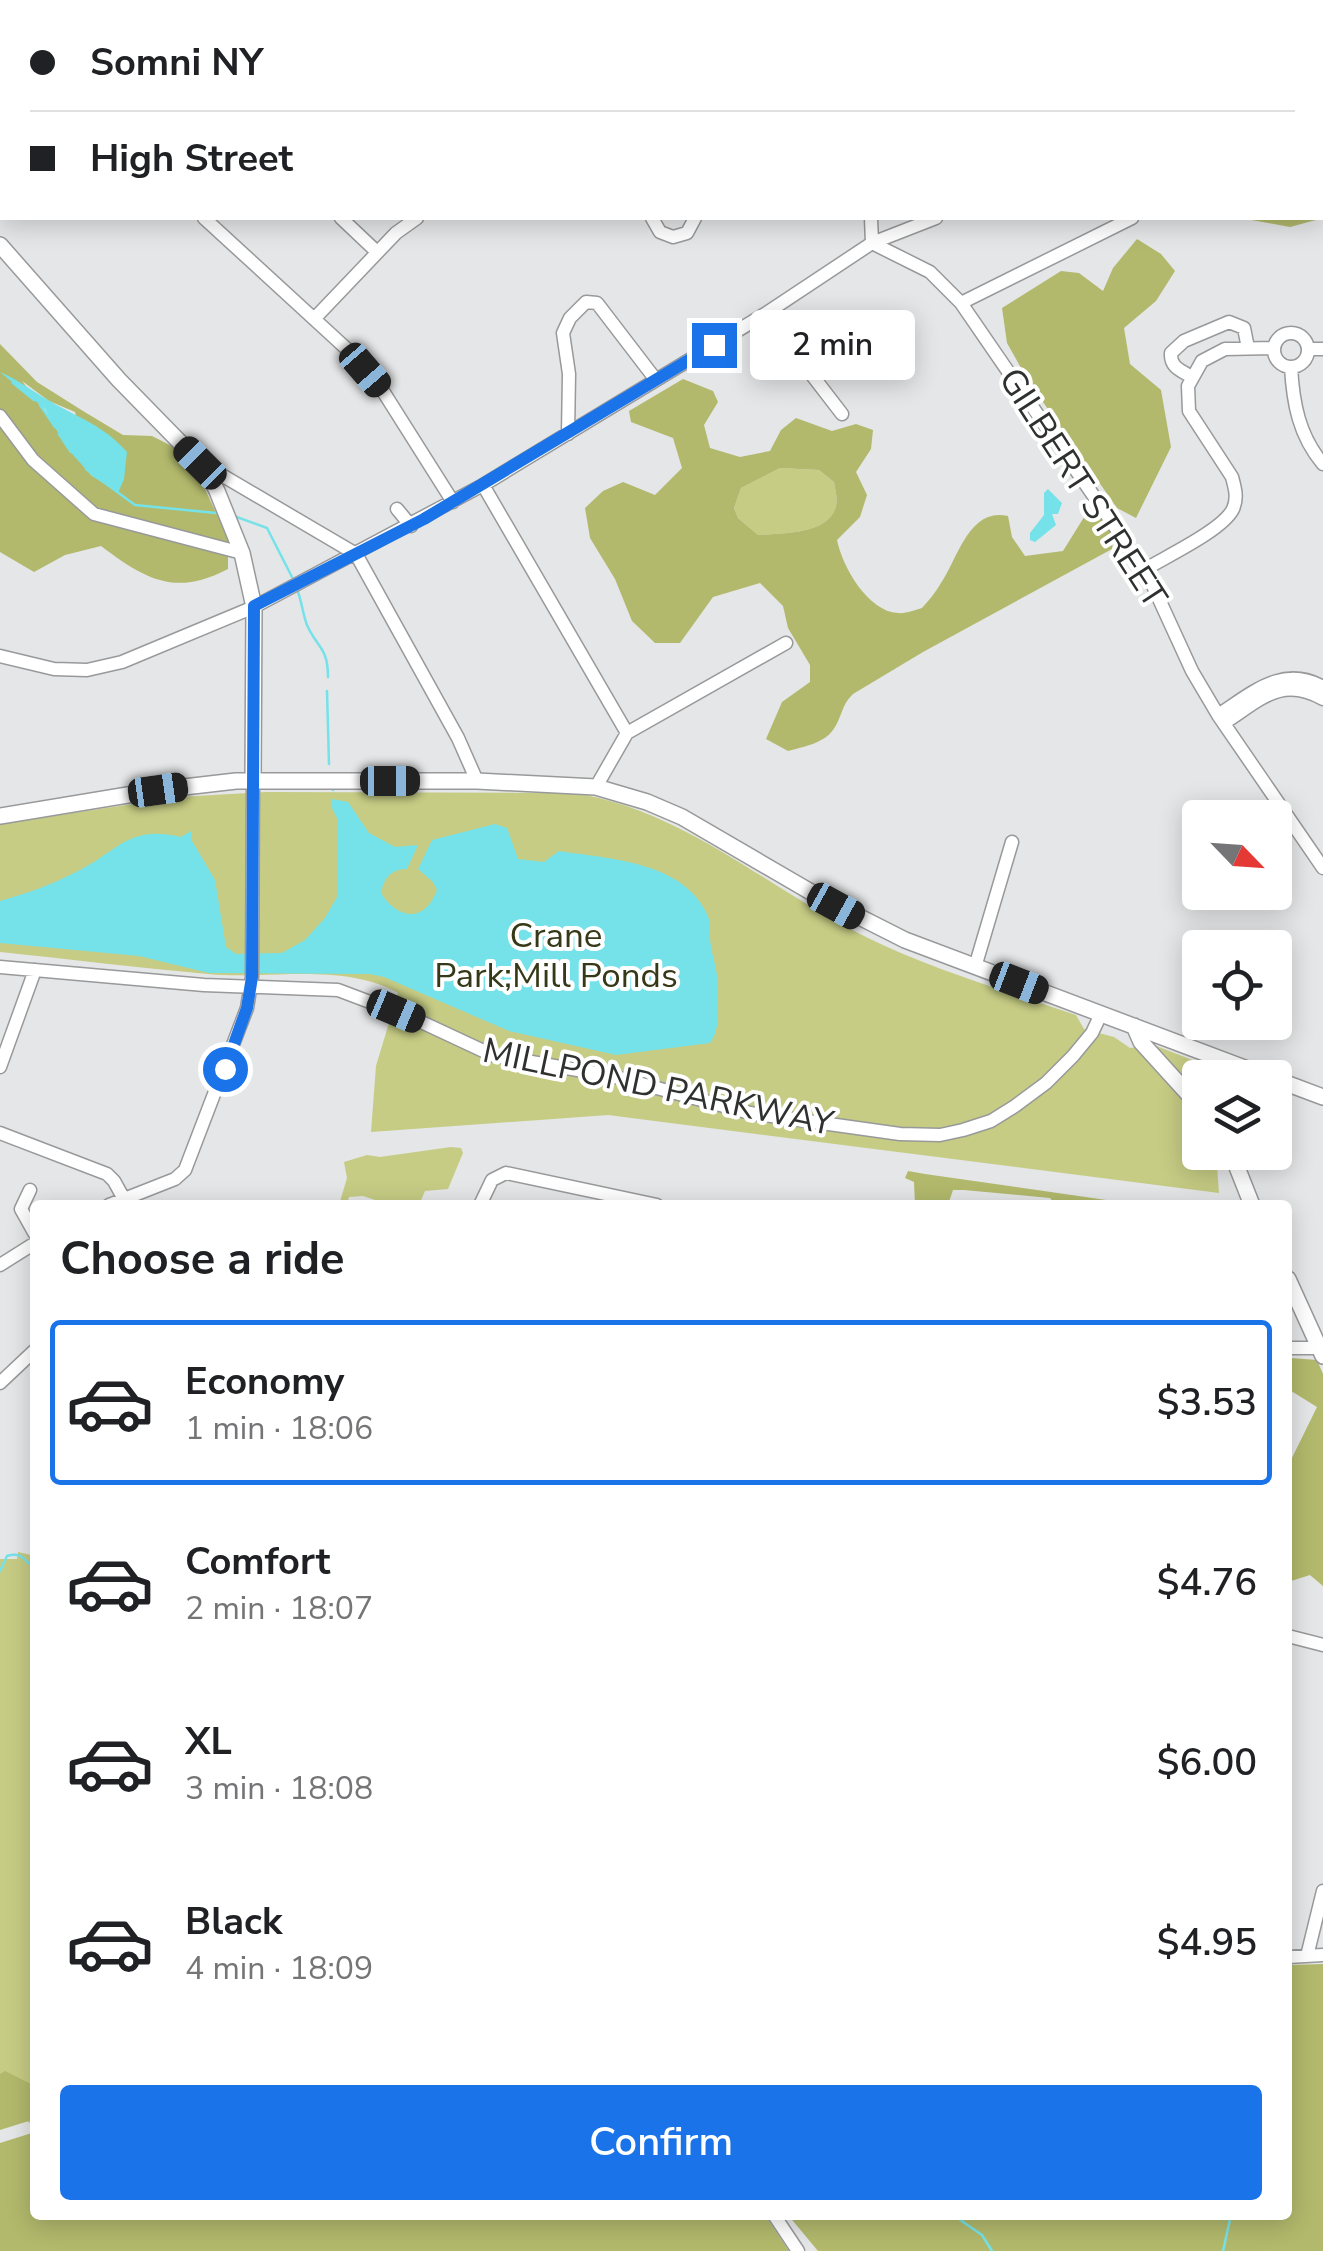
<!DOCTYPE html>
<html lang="en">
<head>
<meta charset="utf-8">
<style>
	body { margin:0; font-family:"Nunito Sans",sans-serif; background:#f6f6f6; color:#202124; height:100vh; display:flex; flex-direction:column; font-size:38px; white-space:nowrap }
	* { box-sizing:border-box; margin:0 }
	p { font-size:32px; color:#757577 }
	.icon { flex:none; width:55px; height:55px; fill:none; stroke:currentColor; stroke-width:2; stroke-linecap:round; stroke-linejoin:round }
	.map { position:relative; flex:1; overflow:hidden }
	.drawer { position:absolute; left:30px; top:1200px; width:1262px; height:1020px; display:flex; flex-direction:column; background:#fff; border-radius:10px; box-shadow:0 5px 25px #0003 }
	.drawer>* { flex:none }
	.banner { position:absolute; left:0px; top:0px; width:1325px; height:220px; box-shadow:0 5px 25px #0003; display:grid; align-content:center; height:220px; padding:0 30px; background:#fff }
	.needle { width:65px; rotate:115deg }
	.fabs { position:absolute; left:1182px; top:800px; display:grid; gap:20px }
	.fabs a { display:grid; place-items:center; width:110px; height:110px; border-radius:10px; background:#fff; box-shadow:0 5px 25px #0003; font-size:50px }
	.end { position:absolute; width:45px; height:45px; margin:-22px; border:12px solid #1a73e8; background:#fff; box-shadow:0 0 0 5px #fff }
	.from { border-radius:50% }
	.bubble { position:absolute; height:70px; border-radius:10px; background:#fff; box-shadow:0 5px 25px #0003; font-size:32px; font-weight:600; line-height:70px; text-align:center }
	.car { position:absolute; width:30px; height:60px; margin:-30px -15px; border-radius:12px; box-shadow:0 0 8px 2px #0007; background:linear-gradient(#222 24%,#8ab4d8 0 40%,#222 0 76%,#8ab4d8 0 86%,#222 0) }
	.banner b { display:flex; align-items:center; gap:35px; height:95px; font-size:38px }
	.banner b+b { border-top:2px solid #e0e0e0 }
	.banner i { width:25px; height:25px; background:#202124 }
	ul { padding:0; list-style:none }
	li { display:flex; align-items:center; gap:30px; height:165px; margin:0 20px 15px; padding:0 10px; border:5px solid transparent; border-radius:10px }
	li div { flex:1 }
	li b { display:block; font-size:38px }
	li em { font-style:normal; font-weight:600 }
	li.active { border-color:#1a73e8 }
	li>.icon { width:90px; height:90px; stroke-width:1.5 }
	h2 { padding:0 30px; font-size:45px; line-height:120px }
	.cta { display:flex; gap:20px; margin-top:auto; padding:20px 30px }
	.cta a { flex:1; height:115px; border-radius:10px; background:#1a73e8; color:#fff; font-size:40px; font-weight:600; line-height:115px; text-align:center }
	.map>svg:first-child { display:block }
	.green { fill:#c6cc84 }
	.forest { fill:#b2b96c; fill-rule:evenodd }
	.water { fill:#75e2e9 }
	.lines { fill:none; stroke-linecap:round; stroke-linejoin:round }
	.stream { stroke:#75e2e9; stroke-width:2.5 }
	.minor-casing { stroke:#98999a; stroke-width:15 }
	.major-casing { stroke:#98999a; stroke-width:18 }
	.minor { stroke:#fff; stroke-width:12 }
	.major { stroke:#fff; stroke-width:15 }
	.route { stroke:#1a73e8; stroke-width:12 }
	.labels { text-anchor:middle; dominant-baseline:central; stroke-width:8; stroke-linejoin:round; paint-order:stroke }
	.street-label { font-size:35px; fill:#2f3030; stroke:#fff }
	.park-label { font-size:35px; fill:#363917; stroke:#fff }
</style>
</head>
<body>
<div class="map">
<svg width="1323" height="2251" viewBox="0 0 1323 2251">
	<rect width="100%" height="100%" fill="#e5e6e7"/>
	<!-- green -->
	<path class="green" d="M780,468L819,470L834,482C835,489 838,499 836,506C829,535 781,533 758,535L738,518L734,508L741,488Z
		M266,792L575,793C686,811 769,890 868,938C934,970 1006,991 1076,1015L1084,1029L1114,1037L1130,1048L1154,1045L1210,1067L1217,1077L1200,1078V1152L1216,1153L1219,1193L608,1115L371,1132L376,1066L398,993C342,962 270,980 208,974C139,968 69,959 0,952V824L179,797Z
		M451,1147L461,1148L463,1153L448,1189L425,1191L419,1205H390L363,1196L349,1197L347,1205H339L347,1178L344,1162L367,1155L380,1157Z
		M18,1552L35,1556V2127L0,2101V1559H17Z"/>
	<!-- forest -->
	<path class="forest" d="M1323,4V218L1290,227L1252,220L1250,218H1322Z
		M1137,239L1161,254L1175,271L1156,301L1124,328L1130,364L1161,390L1171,447L1136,518L1117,508L1029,382L1007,343L1002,308L1061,271L1079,273L1103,291L1113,268Z
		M0,344L37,382L83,411L123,435L152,436L174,447L205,489L228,538V569C175,597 145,579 101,546L65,555L34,572L0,552ZM22,381L49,401L75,412L92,476C65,446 47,412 22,381Z
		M683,379L713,391L718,402L704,425L710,448L740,457L770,451L781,430L796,418L832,431L856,424L873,430L871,449L856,472L867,495L860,517L837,540C842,566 868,612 898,613C905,614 915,610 922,608C929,600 936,592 941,583C958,558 969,507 1008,516L1012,537L1025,556L1063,551L1086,514L1098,516L1114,534L1112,549L923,652L853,694C841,705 842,718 833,730C824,743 803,747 788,751L766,739L782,702L810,682V665L788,628L783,606L760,583L713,597L680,643H655L632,621L615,579L590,538L585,508L603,491L623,482L655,495L682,468L673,438L631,422L629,411ZM780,468L819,470L834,482C835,489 838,499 836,506C829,535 781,533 758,535L738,518L734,508L741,488Z
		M908,1171L925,1174L1141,1205H1056L1050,1198L964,1190H953L948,1205H915L914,1182L905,1178Z
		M1291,1358L1317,1360L1323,1374V1586L1310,1575L1288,1582V1466L1317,1407L1288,1389V1363Z
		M1323,1964V2251H818L788,2215H1288V1965Z
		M5,2071L35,2086V2119L0,2130V2074Z
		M35,2132V2215H765L789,2251H0V2143Z"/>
	<!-- water -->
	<path class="water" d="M0,372C18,380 31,390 48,400C78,418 102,424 127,452L124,479L118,493L92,476L66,447L45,409Z
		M1048,489L1062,503L1058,514H1052L1056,525L1035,542L1030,540V533L1044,515V493Z
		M332,799L348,802L369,833L395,847L418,845L407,869C391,869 384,878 381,893C398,920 425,923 437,890L433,882L418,869L432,840L495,824L507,828L518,859L544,862L559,851C609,859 684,861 708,916C711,924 709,937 711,946C713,960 718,970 717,984C717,1003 722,1027 710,1043L616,1055L509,1031L384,977L370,974L209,973L139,956L0,943V901C25,894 51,885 74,873C117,853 127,824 181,837L191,831L192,841L215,880L226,947L236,954L282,953L305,940L325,918L337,897V818L331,806Z"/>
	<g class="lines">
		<!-- stream -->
		<path class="stream" d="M13,383L34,400
			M40,405L55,427
			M59,434L71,452
			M86,469L135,505L216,513
			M234,516L267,528L292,577
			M298,592C302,603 303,615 307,625C317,648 328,647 328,677
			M327,691L329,764
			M332,789L333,790
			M0,1571L7,1556C22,1551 25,1561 35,1569
			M953,2215L982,2235L992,2251
			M1223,2251L1231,2215"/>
		<defs>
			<path id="minor" d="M379,0L380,2
				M556,0L557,2
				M694,0V2
				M862,0V2
				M1026,0V2
				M1230,2L1231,0
				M204,218L349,351L381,388L453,502
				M341,218L377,252
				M652,218L660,232L673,237L687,233L695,218
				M871,218L872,243
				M872,243L930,272L961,303L1148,575L1192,671L1218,715L1323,868
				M961,303L1132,218
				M765,314L842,414
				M314,319L396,233L417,218
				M1274 350a17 17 0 1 1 34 0a17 17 0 1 1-34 0Z
				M1308,349H1323
				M1291,367C1293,403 1299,436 1323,464
				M1192,377C1180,370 1170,367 1171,353L1184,341L1229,322L1244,328L1248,348
				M0,416L33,460L94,514L242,553
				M568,434L569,374L563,333L570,318L586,302L597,303L656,380
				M203,464L356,554L458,738L477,781
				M483,485L627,733
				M397,509L411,526
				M1144,570C1165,557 1223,530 1233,509C1238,498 1235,488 1232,477L1189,411L1188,386L1202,361L1225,349L1274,348
				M0,656L54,669L87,670L122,662L254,607L483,485L765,314L872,243L936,218
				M1218,715C1252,693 1283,664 1323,687
				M1224,723C1259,701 1281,675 1323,699
				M596,787L627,733L786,643
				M0,967L204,985L338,990L415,1019L492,1055L612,1076L750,1113L900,1134L940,1135L963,1130L991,1121L1015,1106L1046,1083L1073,1056L1092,1033L1101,1014
				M975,967L1012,842
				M0,1067L35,970
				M0,1133L107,1174L114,1181L124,1199
				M30,1190L21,1209L35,1234
				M109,1205L175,1179L185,1170L247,1008L252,977L253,781
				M480,1205L492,1180L506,1173L657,1205
				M0,1265L35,1243
				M1288,1348H1319
				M0,1383L35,1350
				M1288,1636L1323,1645
				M1307,1956L1323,1891
				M1288,1957L1323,1955
				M774,2215L798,2251"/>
			<path id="major" d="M0,245L119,380L206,469L217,491L242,553L254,607L253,781
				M0,816L158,790L236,781H477L596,787L647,802L682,817L816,895L905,940L1271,1078
				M1134,1026L1141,1042L1200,1107
				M1275,1079L1323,1097
				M1231,1152L1252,1205
				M1288,1279L1323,1356"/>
		</defs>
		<!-- minor casing -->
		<use href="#minor" class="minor-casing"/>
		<!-- major casing -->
		<use href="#major" class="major-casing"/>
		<!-- minor -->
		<use href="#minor" class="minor"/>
		<!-- major -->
		<use href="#major" class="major"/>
	</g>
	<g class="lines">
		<!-- route -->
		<path class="route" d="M225,1069L247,1008L252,977L254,606L424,519L714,345"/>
	</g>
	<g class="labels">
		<!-- street labels -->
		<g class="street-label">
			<text transform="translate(1083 488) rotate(57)">GILBERT STREET</text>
			<text transform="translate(658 1087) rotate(12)">MILLPOND PARKWAY</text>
		</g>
		<!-- park labels -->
		<g class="park-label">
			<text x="556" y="935">Crane<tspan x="556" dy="40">Park;Mill Ponds</tspan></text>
		</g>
	</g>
</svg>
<div class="fabs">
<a><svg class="needle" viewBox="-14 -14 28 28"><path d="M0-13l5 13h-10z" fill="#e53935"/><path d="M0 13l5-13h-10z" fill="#757577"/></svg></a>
<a><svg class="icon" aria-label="locate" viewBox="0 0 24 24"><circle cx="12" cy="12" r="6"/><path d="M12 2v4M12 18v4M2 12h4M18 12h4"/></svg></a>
<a><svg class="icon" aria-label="layers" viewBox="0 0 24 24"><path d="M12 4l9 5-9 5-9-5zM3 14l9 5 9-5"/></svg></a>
</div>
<i class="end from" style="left:225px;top:1069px"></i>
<i class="end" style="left:714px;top:345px"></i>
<div class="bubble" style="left:750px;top:310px;width:165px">2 min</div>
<i class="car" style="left:365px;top:370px;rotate:139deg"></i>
<i class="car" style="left:200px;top:463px;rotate:315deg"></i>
<i class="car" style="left:390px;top:781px;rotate:90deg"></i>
<i class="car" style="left:158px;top:790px;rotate:82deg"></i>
<i class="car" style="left:836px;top:906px;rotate:119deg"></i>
<i class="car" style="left:1019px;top:983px;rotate:111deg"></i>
<i class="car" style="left:396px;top:1011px;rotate:113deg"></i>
<div class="banner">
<b><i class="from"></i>Somni NY</b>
<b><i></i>High Street</b>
</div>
<section class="drawer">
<h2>Choose a ride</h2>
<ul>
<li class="active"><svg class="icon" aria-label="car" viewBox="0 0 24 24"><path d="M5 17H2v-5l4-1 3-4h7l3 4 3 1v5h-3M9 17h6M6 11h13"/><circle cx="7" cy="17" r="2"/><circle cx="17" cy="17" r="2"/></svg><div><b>Economy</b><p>1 min · 18:06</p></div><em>$3.53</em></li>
<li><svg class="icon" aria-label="car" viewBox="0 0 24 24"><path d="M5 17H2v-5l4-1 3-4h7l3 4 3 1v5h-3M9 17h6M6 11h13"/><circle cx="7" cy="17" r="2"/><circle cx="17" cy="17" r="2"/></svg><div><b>Comfort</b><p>2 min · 18:07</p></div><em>$4.76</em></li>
<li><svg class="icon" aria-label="car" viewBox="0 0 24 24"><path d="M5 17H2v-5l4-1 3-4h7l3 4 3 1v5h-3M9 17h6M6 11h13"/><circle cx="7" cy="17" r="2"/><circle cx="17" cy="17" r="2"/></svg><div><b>XL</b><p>3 min · 18:08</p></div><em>$6.00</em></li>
<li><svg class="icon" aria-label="car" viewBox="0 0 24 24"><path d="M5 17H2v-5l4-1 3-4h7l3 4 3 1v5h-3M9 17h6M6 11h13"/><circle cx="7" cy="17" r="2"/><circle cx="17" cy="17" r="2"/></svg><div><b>Black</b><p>4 min · 18:09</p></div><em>$4.95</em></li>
</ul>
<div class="cta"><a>Confirm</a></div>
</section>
</div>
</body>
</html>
